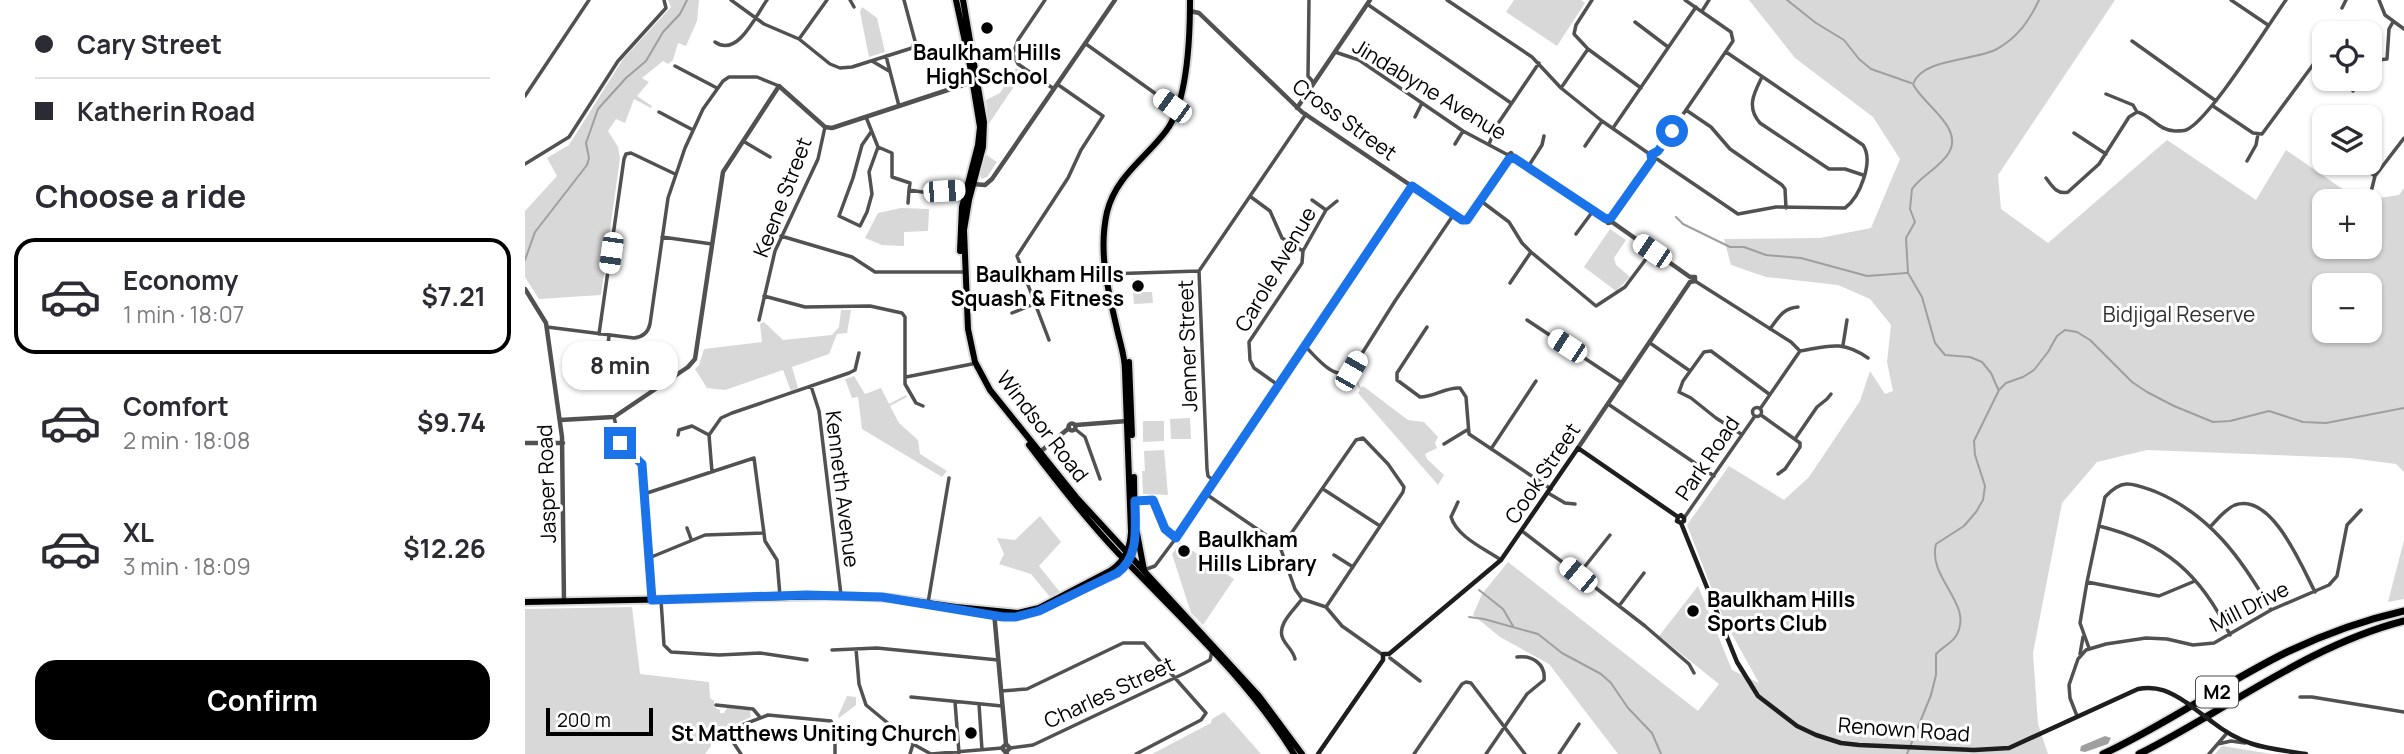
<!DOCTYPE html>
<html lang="en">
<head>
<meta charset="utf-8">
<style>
	body { margin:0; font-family:Manrope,sans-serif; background:#f7f7f7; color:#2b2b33; height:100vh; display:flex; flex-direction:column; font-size:26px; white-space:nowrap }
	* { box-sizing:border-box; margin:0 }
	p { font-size:23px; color:#7c7c81 }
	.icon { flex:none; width:38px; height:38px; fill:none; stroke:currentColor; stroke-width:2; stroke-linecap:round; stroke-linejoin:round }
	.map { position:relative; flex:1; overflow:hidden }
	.sheet { display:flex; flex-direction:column; background:#fff; width:525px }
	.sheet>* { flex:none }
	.banner { display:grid; align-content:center; height:154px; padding:0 35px; background:#fff }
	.fabs { position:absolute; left:1787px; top:21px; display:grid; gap:14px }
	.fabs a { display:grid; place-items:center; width:70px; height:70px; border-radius:14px; background:#fff; box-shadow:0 2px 5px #0004; font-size:35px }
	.scale { position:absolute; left:21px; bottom:18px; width:107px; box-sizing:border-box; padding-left:7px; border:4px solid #000; border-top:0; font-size:19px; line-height:24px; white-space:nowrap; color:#000; -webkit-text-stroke:5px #fff; paint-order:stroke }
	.end { position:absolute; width:32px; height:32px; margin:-16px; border:9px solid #1a73e8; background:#fff; box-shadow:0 0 0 4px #fff }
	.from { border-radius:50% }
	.bubble { position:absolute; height:49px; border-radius:21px; background:#fff; box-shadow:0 2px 5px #0004; font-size:23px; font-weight:700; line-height:49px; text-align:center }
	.car { position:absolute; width:21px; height:42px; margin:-21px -10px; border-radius:9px; box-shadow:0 0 5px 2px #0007; background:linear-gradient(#fff 24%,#345 0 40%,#fff 0 76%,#345 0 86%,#fff 0) }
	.banner b { display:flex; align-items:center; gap:24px; height:66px; font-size:26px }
	.banner b+b { border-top:2px solid #e1e1e2 }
	.banner i { width:18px; height:18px; background:#2b2b33 }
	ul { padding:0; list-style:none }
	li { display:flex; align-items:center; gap:21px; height:116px; margin:0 14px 10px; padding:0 21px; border:4px solid transparent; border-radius:21px }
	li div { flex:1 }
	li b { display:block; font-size:26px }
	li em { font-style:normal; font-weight:700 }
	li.active { border-color:#000 }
	li>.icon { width:63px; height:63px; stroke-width:1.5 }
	h2 { padding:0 35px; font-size:32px; line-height:84px }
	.cta { display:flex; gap:14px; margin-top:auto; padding:14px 35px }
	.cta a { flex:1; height:80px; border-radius:21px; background:#000; color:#fff; font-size:28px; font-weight:700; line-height:80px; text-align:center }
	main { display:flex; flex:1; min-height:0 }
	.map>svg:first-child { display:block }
	.green { fill:#d8d8d8; fill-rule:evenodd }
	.water { fill:#9f9f9f }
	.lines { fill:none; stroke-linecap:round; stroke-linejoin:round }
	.stream { stroke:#9f9f9f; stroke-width:2 }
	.primary-casing { stroke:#dbdbdb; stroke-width:10 }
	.motorway-casing { stroke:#dbdbdb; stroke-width:10 }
	.minor { stroke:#515151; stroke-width:3.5 }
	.tertiary { stroke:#515151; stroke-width:4.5 }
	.secondary { stroke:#1e1e1e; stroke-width:4.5 }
	.primary { stroke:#000; stroke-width:6 }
	.motorway { stroke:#000; stroke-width:7 }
	.secondary-bridge { stroke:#1e1e1e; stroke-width:4.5 }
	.route { stroke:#1a73e8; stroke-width:9 }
	.poi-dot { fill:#000; stroke:#fff; stroke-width:2.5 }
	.labels { text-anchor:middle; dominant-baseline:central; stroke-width:6; stroke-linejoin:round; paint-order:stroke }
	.shield { fill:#fff; stroke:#4c4c4c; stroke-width:2 }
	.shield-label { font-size:19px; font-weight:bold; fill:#000 }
	.poi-label { font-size:21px; font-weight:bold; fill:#000; stroke:#fff; text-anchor:end }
	.street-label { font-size:21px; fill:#000; stroke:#fff }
	.park-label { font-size:21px; fill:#2f2f2f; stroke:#fff }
</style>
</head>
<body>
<main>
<section class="sheet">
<div class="banner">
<b><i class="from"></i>Cary Street</b>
<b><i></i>Katherin Road</b>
</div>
<h2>Choose a ride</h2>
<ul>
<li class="active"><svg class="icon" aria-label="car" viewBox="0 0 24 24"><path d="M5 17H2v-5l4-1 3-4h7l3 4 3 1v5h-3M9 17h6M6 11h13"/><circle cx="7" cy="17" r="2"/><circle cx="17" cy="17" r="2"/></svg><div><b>Economy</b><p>1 min · 18:07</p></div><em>$7.21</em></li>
<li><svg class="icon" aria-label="car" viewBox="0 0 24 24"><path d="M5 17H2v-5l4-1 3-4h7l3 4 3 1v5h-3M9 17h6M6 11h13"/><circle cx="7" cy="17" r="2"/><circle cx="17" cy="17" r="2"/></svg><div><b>Comfort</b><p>2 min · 18:08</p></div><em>$9.74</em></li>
<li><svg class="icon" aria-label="car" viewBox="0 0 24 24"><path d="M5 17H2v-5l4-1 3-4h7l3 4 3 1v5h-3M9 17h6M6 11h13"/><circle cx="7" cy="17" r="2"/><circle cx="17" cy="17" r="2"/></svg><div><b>XL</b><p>3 min · 18:09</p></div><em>$12.26</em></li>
</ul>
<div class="cta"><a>Confirm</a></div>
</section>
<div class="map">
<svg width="1879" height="754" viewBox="0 0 1879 754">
	<rect width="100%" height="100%" fill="#fff"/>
	<!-- green -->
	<path class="green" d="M143,0H174L172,21L161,46L153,43L148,60L143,64L138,61L117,78L124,82L112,96L127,106L126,108L109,99L100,123L91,119L83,131L93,147L95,158L76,295L14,299L0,277V211L32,176L22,158L44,145L98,59L146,7Z
		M989,0H1056L1060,3L1032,46L981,12Z
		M1224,0H1590L1473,175L1476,209L1523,243L1642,140L1731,200L1761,150L1835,201L1874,195L1879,188V472L1871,464L1825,458L1622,450L1572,462L1537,503L1508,653L1513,724L1523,754H1093L1024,664L975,637L948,615L957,594L983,562L1173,711L1194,684L1134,636L1173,586L1207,670L1234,683L1199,620L1162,525L1204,466L1259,500L1284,477L1335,401L1345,371L1360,394L1368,391L1362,362L1366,325L1345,299L1313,285L1241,277L1206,265L1199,239L1295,238L1346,228L1375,159L1348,117L1270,58ZM1799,201H1844V247H1799ZM1799,285H1844V331H1799Z
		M337,7L352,18L360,52L344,57L335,12Z
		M491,68L498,73L463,125L461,100L475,93Z
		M460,154L472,162L462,177L457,179L455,175Z
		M376,208L404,209L403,231L379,232V246L357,245L340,238L353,213Z
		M1085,229L1101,240L1089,258L1091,265L1105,277L1091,291L1059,267Z
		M607,279H618V292H627L628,303L609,304Z
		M316,310H326L322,333L312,334L304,354L267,367L273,388L266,391L258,370L200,390L182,388L170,369L174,365L179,349L237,342L235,324L239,322L258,340L307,335L314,327Z
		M829,373L836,388L838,386L883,420L899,422L913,437L910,443L912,448L900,454L902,459L919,475L913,485L833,393L835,390L827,375Z
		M329,376L340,394L356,388L364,404L381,395L382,397L365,406L374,423L393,440L395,454L422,471L417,477L337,429L333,397L327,398L320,379Z
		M665,418L666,439H646L645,419Z
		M618,421H639V441L618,442Z
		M639,450L643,495L618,494L617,471H620L619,451Z
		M515,516L536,542L514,566L535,592L525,597L506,574L474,564L479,554L472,538L490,540Z
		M1879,540V599L1863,602Z
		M655,542L709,579L678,625L666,613L647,554Z
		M107,607L115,674L184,682L185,698L189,701V707L195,710V713H199L202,708L225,710L226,717L186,735V746L180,754H0V609Z
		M322,696L331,697V705L314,718L313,716Z
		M699,712L736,754H627L686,723L687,719Z
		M1697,746L1747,754H1690Z"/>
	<!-- water -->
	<path class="water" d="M1580,736L1586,738L1583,744L1560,752L1555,751L1556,746Z"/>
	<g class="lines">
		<!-- stream -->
		<path class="stream" d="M1262,0L1291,23L1319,40L1334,59L1346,69L1386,83
			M1151,217L1158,224L1205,247H1219L1241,255L1276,258L1342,276L1382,273
			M0,260L10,232L62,165L64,158L61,143L73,109L101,78L121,61L138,32L155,14L162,0
			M1473,389L1466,373L1457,362L1445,357L1420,355L1410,343L1397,297L1383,273L1381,238L1390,222L1385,209L1387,189C1397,175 1414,168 1423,154C1441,128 1396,103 1388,84C1397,58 1450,61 1472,49C1493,37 1504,21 1514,0
			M954,590L978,609L988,626
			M944,617L959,619L1013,634L1037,653L1076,674L1086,683L1103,708L1127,733L1136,754
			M1382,754L1406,695L1411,675V654C1417,647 1426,644 1431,636C1450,604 1402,579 1411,544L1439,526L1451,512L1458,500L1460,486L1450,455L1449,441L1474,390L1481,383L1498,377L1509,370L1523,352L1532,336L1540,330L1552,332L1565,340L1607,382L1622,392L1649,406L1688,422L1705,421L1744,411L1778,422L1801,423L1879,408"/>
		<defs>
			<path id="primary" d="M431,0L444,60L455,127L453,145L437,207L435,251
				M438,0L459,122L458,147L444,200L439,230L443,329L450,362L465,390L551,497L734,696L777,754
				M604,362L607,435
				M504,445C532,482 561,519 593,553C654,617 722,678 769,754
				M609,477L610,536
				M612,533L619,570
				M561,587L592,574L604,561
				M0,602L316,596L367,598L431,607L493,613L514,608L585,571C600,561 605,549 606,532L600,371C600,356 595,343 592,329C583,290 573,252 582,212C591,176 620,159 641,131C663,102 665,35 665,0"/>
			<path id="motorway" d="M1578,754C1642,724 1699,683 1762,652C1800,634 1839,620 1879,611
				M1614,754C1702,710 1782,646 1879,621"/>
		</defs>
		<!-- primary casing -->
		<use href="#primary" class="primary-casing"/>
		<!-- motorway casing -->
		<use href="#motorway" class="motorway-casing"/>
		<!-- minor -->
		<path class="minor" d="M206,0L239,24L274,39L305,64L315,68L327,67L387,48L390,41L379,0
			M325,0L329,7
			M520,0L493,40L488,54L493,64L529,89
			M784,0L783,76L789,83
			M922,0L1007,57L1036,88L1077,121L1126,155
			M1067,0L1051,25L1049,34L1063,49L1116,88
			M1706,0L1743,25
			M1854,0L1860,15L1879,29
			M842,4L986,103
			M1817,8L1821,0
			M1177,11L1184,0
			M1110,22L1143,47
			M274,39L302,0
			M1607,41L1691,101
			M190,42C213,58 231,15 242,0
			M561,44L652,109
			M810,52L834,60L938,131L983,155
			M361,56L374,106
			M347,61L364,71
			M1844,61L1862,59L1864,29L1868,22
			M150,66L192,88
			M1237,77C1229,93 1221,107 1235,123L1304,169H1320L1338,175
			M1036,88L1063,49
			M1828,91L1834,79
			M1581,94L1608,105L1612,112
			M0,96L64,0
			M1688,106L1728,133L1737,134L1793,58
			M1161,110L1186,127L1205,149L1257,185L1260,189L1261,208
			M134,112L168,130
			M341,117L353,147L367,153V177L385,183L384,190L404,193L441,192
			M890,117L897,103
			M1088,128L1171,7
			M346,132L337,145L328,178L314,216L335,226L342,212L347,194L344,172L353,147
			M1549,133L1581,154
			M218,141L245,157
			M930,144L938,131
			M964,144L972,125L1014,63
			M1060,146L1077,121
			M1132,159L1213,214L1251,207L1320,208C1335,197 1349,161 1338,145L1201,52
			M1722,161L1731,145L1733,134
			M1832,163L1850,176
			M0,164L44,137L93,61L141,8L139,0
			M1003,167L1017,145L1019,136
			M1521,178C1527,186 1532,195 1543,192L1574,164L1604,117L1612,112C1626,115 1634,131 1650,131C1654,131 1658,131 1661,130C1684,121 1743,25 1761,0
			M1846,192L1850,176L1879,138
			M726,197L745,211L757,238L778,251
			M787,200L801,210
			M956,201L984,222L997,243L1006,252L1071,306L1100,287L1127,251
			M383,203L384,190
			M1086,218L1127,160L1126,155L1133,151L1208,41L1206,32L1160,0
			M1051,234L1068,211
			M256,236L327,257L350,272H440
			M137,237L187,244
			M582,274L674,271
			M1170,281L1266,342L1275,351
			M985,283L1006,252
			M239,296L280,307L345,306L377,313L380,317V384L391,403L398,406
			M487,313L509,304
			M234,320L250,251L293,159L300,127
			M1002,320L1097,383
			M22,327L109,338C118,337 123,333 125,324L143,198L160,148L178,109L198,81L204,77H232L254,86
			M902,327L872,373V380L895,397C910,397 920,387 935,388L941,397L944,434L1026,489
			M1245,329C1253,318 1258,308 1273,307
			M74,334L99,159L101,154L106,153L150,174
			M524,340L492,256L543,178L556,150L578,116L532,84
			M1125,343L1165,371
			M1318,345L1322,320
			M780,346C792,358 809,381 826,371L870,301L929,214
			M76,366L82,357L84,335
			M381,377L447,364
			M753,385L729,368L725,360L724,342L777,263L778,251L801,210L812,201
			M286,386L294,411L316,595
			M1083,404L1189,476
			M1227.5 412a4.5 4.5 0 1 1 9 0a4.5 4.5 0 1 1-9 0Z
			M1235,409L1275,351C1304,346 1317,340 1343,358
			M1236,415L1275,443V447L1260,469L1253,474
			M89,417L95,443L117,464L127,600
			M550,429L560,437L575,479
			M1216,434L1191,418L1166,398L1154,392L1158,381L1179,352L1186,351L1244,394
			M153,435L154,430L167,426L184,435
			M1270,439L1292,407L1302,399L1306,394
			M919,444L942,430
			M966,449L1011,381
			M187,472L184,435L196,418L207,413L324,373L330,370L334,353
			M689,481L683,476L682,469L674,271L781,114
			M798,489L855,526
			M1023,493L1040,503L1050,504
			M119,494L229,458L240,541L252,560L255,596
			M681,494L754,544L770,589L777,599L801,607L817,626L858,655
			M610,501L629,502L640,529L651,538
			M933,502L926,517C932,537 960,549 976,560
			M1159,518L1230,416
			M1574,526C1639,542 1676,574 1705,635
			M1685,527C1693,519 1700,509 1710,505C1747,492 1777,567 1790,592
			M162,528L166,539
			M997,531L1120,626L1164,664L1169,673
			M756,548L831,440L838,438L863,464L879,487L878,492L801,607
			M809,555L828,567
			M124,558L180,535L239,533
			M619,570L630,566L651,538L887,186
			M1053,575L1085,535
			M1562,582L1634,596L1670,581
			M136,600L139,645L146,652L194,655L235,653L282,660
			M403,603L424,478
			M1094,606L1119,573
			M1564,648L1555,623L1562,582L1580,497C1597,478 1607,483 1629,491C1685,514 1717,559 1746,610
			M331,649L334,684L341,705L388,744L406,754L477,748
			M307,650L352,648L473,660
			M1555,654L1558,637
			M865,658L895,681
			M770,659C768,650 762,647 758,639C751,625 769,610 777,599
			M476,691L502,689L598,643H619L681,713L676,720L611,754
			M386,697L477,706
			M1775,697H1787L1879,712
			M430,702L434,753
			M454,704L457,750
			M191,705L228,709L234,716
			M1552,716L1545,698L1544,685L1553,659L1561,650L1581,644L1621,638L1642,639L1668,645L1689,643L1746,610L1804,585L1812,576L1822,525L1836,510
			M1693,744L1706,741L1720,743
			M485,748L508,745L660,673L685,660L687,651
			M216,754L206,739V732L209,728L243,715L306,721L310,728V754
			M385,754L388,744
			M889,754L937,684L941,682L946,683L1000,754
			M961,754L1002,694L1019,680C1021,664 1007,655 992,657
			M1034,754L1054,724
			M1684,754L1702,733"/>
		<!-- tertiary -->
		<path class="tertiary" d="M665,11L674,13L777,112L937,220L944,219L984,159L983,155L986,153L989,158L1081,219L1083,223L1087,222
			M772,108L845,0
			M448,184L460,185L467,179L590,0
			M1087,222L1165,277H1170V281L1165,282
			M0,289L21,323L37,437L39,602
			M35,420L89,417L163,367L170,359L198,172L254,86L300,127L307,128L447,82
			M543.5 427a3.5 3.5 0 1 1 7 0a3.5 3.5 0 1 1-7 0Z
			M551,425L602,421
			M0,443H38
			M1053,448L1165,282
			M515,452L544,428
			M469,612L481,744
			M481,752L485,748L481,744L477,748L482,754"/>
		<!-- secondary -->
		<path class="secondary" d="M1153,517L1156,515L1159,518V521L1156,523
			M1686,721C1719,747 1741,748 1781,754
			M793,754L858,660V654H864L976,560L1053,448L1153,517L1152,521L1156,523L1212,662L1233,696L1272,726L1291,735L1316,743L1334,745L1449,750L1484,748L1613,689C1632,685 1646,692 1662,703"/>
		<!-- primary -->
		<use href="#primary" class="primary"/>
		<!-- motorway -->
		<use href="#motorway" class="motorway"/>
		<!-- secondary-bridge -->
		<path class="secondary-bridge" d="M1662,703L1686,721"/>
	</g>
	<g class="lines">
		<!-- route -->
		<path class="route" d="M95,443L117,464L127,600L281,595L357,597L478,617H491L514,611L592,573C615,557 610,526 610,501L628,500L640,529L651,538L887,186L937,220H942L984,159L989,158L1081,219L1086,218L1127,160L1126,155L1133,151L1147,131"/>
	</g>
	<!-- markers -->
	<g class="poi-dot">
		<circle cx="462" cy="28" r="7"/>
		<circle cx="613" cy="286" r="7"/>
		<circle cx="659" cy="551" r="7"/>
		<circle cx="1168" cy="611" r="7"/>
		<circle cx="446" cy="733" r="7"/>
	</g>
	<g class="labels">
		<!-- shield labels -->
		<rect class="shield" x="1671" y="676.5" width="42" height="31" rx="5"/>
		<g class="shield-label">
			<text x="1692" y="692">M2</text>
		</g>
		<!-- poi labels -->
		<g class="poi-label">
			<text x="462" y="52" text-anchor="middle">Baulkham Hills<tspan x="462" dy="24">High School</tspan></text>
			<text x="599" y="274">Baulkham Hills<tspan x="599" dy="24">Squash &amp; Fitness</tspan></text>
			<text x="673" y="539" text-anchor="start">Baulkham<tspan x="673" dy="24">Hills Library</tspan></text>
			<text x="1182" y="599" text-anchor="start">Baulkham Hills<tspan x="1182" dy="24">Sports Club</tspan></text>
			<text x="432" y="733">St Matthews Uniting Church</text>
		</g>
		<!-- street labels -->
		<g class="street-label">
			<text transform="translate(905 89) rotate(31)">Jindabyne Avenue</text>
			<text transform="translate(820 119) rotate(36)">Cross Street</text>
			<text transform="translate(257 197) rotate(-69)">Keene Street</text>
			<text transform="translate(750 269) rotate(-60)">Carole Avenue</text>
			<text transform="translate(662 346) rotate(-92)">Jenner Street</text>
			<text transform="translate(518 426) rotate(52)">Windsor Road</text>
			<text transform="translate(1182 458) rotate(-56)">Park Road</text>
			<text transform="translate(1017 473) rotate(-56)">Cook Street</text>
			<text transform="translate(21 484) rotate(-92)">Jasper Road</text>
			<text transform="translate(318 489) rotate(83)">Kenneth Avenue</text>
			<text transform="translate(1724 606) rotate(-27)">Mill Drive</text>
			<text transform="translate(584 692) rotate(-25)">Charles Street</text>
			<text transform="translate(1379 729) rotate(4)">Renown Road</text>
		</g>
		<!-- park labels -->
		<g class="park-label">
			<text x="1654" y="314">Bidjigal Reserve</text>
		</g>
	</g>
</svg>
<div class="fabs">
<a><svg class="icon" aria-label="locate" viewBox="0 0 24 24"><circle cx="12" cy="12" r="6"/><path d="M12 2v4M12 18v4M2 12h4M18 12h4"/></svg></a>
<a><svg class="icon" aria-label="layers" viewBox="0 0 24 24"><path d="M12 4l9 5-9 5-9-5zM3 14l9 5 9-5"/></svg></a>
<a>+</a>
<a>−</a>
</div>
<div class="scale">200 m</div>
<i class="end from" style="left:1147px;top:131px"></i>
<i class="end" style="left:95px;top:443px"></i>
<div class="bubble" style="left:37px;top:341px;width:116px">8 min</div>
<i class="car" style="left:647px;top:106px;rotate:306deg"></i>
<i class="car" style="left:419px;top:191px;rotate:86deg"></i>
<i class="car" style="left:1127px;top:251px;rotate:304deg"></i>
<i class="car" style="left:86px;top:253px;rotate:188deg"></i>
<i class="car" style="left:1042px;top:346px;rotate:303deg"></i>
<i class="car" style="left:826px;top:371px;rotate:30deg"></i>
<i class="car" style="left:1053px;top:575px;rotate:310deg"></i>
</div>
</main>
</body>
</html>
